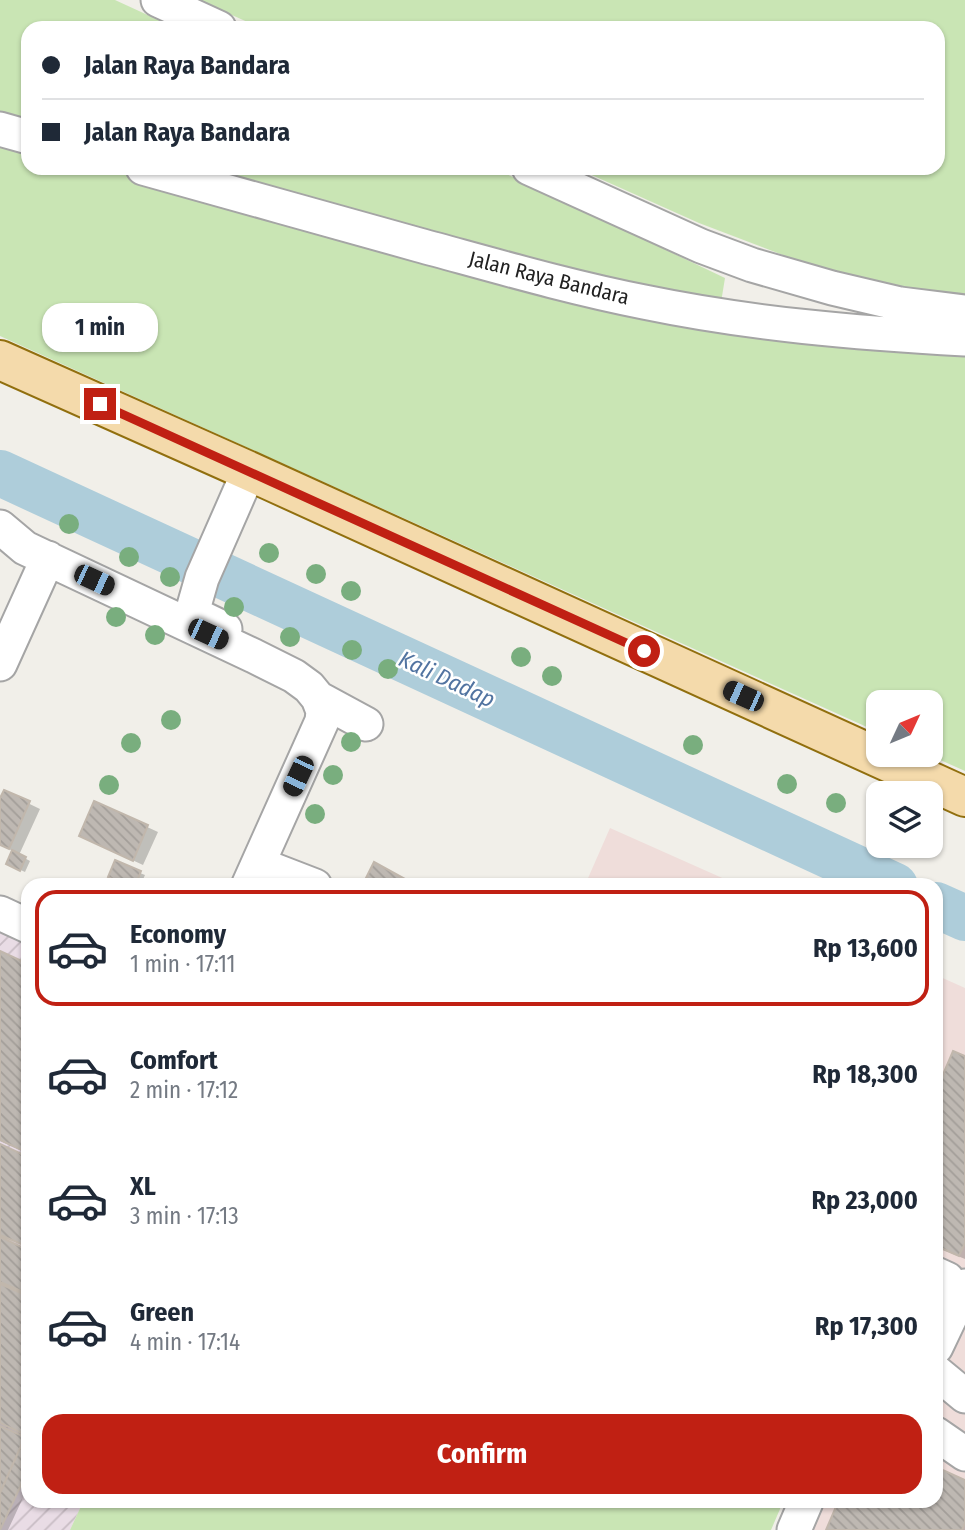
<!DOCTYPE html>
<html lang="en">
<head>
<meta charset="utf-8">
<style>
	body { margin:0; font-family:"Fira Sans Condensed",sans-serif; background:#f6f6f7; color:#1f2937; height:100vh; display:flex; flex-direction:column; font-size:26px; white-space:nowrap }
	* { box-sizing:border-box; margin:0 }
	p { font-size:23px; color:#747a83 }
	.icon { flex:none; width:38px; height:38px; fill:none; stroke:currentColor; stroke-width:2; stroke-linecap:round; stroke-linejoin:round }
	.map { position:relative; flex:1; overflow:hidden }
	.side { position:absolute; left:21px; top:878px; width:922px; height:630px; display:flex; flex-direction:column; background:#fff; border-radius:21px; box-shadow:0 2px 5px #0004 }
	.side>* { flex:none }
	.banner { position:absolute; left:21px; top:21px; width:924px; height:154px; border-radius:21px; box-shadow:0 2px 5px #0004; display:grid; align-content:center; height:154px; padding:0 21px; background:#fff }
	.needle { width:46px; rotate:46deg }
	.buttons { position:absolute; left:866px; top:690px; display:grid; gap:14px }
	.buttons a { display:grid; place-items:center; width:77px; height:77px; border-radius:14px; background:#fff; box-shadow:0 2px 5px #0004; font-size:35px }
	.end { position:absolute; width:32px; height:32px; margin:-16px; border:9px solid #c02013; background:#fff; box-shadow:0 0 0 4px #fff }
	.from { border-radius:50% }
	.bubble { position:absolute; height:49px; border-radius:21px; background:#fff; box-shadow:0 2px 5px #0004; font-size:23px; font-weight:700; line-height:49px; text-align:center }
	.car { position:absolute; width:21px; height:42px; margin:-21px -10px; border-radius:9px; box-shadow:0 0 5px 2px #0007; background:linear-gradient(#222 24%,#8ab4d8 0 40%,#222 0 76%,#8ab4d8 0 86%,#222 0) }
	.banner b { display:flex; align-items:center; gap:24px; height:66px; font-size:26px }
	.banner b+b { border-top:2px solid #e0e1e3 }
	.banner i { width:18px; height:18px; background:#1f2937 }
	ul { padding:12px 0 0; list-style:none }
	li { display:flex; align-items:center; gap:21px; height:116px; margin:0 14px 10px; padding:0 7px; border:4px solid transparent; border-radius:21px }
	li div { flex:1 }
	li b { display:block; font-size:26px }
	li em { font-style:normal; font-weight:700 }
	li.current { border-color:#c02013 }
	li>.icon { width:63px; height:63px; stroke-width:1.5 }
	.cta { display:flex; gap:14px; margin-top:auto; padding:14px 21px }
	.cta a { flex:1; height:80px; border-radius:21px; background:#c02013; color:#fff; font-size:28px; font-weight:700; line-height:80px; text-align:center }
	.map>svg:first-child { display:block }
	.commercial { fill:#efddda }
	.industrial { fill:url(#industrial-furrows) }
	.grass { fill:#c9e5b4 }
	.shadow { fill:#0003 }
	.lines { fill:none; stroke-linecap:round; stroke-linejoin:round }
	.river { stroke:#aecdda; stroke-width:46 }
	.building { fill:url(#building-back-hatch); stroke:#c1b7ac; stroke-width:2 }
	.minor-casing { stroke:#a5a5a5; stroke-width:37 }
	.major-casing { stroke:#916f0e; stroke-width:42 }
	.minor { stroke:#fff; stroke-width:33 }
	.major { stroke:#f4daab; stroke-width:38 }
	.tree { fill:#79ae7e }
	.route { stroke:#c02013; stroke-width:9 }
	.labels { text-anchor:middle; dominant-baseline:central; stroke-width:5; stroke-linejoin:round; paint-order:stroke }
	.street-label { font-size:21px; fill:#212121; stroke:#fff }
	.water-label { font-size:23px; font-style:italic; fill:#5274a1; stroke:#fff }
</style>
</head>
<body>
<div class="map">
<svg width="965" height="1530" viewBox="0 0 965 1530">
	<defs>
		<pattern id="industrial-furrows" width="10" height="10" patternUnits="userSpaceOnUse" patternTransform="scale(1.75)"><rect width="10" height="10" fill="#e9dce5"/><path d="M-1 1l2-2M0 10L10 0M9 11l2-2" fill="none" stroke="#c8bcc4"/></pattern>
		<pattern id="building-back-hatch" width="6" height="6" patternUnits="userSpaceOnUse" patternTransform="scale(1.75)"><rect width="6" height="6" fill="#beb8b2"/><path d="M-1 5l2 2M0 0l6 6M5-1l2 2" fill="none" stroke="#a39e99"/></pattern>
	</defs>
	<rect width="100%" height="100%" fill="#f1efe9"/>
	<!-- commercial -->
	<path class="commercial" d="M610,828L738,885H585Z
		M936,975L965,988V1530H780L792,1502H936Z"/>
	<!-- industrial -->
	<path class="industrial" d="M0,926L28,940V1502H83L70,1530H0Z"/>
	<!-- grass -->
	<path class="grass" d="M0,0H115L176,28H28V168H494L725,278L716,333L868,350L965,355V771L927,754H931V702H878V732L0,336Z
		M198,0H965V295L915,289L809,265L699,223L576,168H938V28H261Z
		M83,1502H783L771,1530H70Z"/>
	<!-- shadow -->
	<path class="shadow" d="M5,792L40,809L19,855L30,861L25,872L12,866L13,851L0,845V803Z
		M95,803L158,832L143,865L91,841Z
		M140,873L145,875L140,886H129Z
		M404,880L413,886H364Z
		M0,953L28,966V1154L0,1141Z
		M965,1058V1259L936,1247V1096Z
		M0,1284L28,1296V1487L8,1530H0Z
		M965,1482V1530H828L840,1502H936Z"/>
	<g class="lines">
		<!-- river -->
		<path class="river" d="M0,473L895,886
			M936,905L965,918"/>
	</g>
	<!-- building -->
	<path class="building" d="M4,790L30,801L9,849L0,845V798Z
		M94,801L148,825L133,861L79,836Z
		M12,850L26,857L20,871L6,864Z
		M115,860L141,871L135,886H126L108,877Z
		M374,862L405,879L402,886H362Z
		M0,951L28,964V1153L0,1140Z
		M953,1051L965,1056V1243L959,1256L936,1246V1091Z
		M0,1144L28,1157V1247L0,1235Z
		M0,1237L28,1250V1294L0,1282Z
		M0,1284L28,1296V1436L0,1423Z
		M0,1426L25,1437L0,1493Z
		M25,1437L28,1438V1470L0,1530V1493Z
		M936,1467L965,1480V1523L962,1530H826L838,1502H936Z"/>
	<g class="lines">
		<defs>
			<path id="minor" d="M158,0L219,28
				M0,129L28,137
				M143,168C235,194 327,219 419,245C493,265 568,287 644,302C750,324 857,333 965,339
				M529,168L701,246L752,265L832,288L900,304L965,312
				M0,527L25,548L254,656L294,676L309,687L318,698L323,711L322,721L248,886
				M225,629L198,616L194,606L202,578L249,471
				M0,664L48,558
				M318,698L366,724
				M258,864L315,886
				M0,913L28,926
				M936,1274L947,1279
				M936,1347L965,1286
				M936,1372L965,1396
				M936,1434L965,1454
				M794,1530L806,1502"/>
			<path id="major" d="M0,360L249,471L965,797"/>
		</defs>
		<!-- minor casing -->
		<use href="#minor" class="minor-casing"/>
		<!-- major casing -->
		<use href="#major" class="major-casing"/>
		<!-- minor -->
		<use href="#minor" class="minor"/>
		<!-- major -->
		<use href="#major" class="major"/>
	</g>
	<!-- trees -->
	<g class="tree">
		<circle cx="69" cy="524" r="10"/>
		<circle cx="269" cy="553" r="10"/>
		<circle cx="129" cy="557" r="10"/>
		<circle cx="316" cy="574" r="10"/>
		<circle cx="170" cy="577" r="10"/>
		<circle cx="351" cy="591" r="10"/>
		<circle cx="234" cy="607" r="10"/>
		<circle cx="116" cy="617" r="10"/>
		<circle cx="155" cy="635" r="10"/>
		<circle cx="290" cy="637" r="10"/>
		<circle cx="352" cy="650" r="10"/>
		<circle cx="521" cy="657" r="10"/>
		<circle cx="388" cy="669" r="10"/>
		<circle cx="552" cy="676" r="10"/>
		<circle cx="171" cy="720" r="10"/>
		<circle cx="351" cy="742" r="10"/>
		<circle cx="131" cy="743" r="10"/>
		<circle cx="693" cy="745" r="10"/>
		<circle cx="333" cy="775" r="10"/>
		<circle cx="787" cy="784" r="10"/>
		<circle cx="109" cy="785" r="10"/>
		<circle cx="836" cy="803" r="10"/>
		<circle cx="315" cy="814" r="10"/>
	</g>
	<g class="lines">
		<!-- route -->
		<path class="route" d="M100,404L644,651"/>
	</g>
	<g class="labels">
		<!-- street labels -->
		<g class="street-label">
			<text transform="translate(549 278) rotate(14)">Jalan Raya Bandara</text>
		</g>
		<!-- water labels -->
		<g class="water-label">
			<text transform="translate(447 679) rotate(25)">Kali Dadap</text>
		</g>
	</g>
</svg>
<div class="buttons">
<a><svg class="needle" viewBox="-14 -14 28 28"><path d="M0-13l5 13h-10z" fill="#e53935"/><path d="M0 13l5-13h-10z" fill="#747a83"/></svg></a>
<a><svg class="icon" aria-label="layers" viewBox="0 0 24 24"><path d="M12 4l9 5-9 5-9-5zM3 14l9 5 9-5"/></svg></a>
</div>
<i class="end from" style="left:644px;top:651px"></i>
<i class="end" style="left:100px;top:404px"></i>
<div class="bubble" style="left:42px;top:303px;width:116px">1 min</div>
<i class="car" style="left:94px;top:580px;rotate:115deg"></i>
<i class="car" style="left:208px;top:634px;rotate:115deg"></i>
<i class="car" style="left:743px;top:696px;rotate:294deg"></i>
<i class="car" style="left:298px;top:776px;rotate:205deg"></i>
<div class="banner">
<b><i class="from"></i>Jalan Raya Bandara</b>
<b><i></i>Jalan Raya Bandara</b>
</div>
<section class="side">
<ul>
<li class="current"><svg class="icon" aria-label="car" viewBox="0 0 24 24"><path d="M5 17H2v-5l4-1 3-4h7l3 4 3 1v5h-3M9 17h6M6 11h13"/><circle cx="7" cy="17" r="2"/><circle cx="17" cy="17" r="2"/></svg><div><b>Economy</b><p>1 min · 17:11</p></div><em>Rp 13,600</em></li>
<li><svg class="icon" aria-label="car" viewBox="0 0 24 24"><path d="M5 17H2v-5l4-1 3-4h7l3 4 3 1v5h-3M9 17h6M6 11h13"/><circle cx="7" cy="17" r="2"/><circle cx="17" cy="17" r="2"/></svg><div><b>Comfort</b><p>2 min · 17:12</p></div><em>Rp 18,300</em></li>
<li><svg class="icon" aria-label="car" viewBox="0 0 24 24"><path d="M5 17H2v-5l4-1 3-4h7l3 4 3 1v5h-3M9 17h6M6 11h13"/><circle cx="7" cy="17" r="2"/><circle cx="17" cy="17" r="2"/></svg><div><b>XL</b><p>3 min · 17:13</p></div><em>Rp 23,000</em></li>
<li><svg class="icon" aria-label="car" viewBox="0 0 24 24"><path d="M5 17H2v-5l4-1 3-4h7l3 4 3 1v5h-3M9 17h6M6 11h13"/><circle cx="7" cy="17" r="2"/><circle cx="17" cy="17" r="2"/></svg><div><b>Green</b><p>4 min · 17:14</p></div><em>Rp 17,300</em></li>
</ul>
<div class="cta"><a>Confirm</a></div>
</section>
</div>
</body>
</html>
